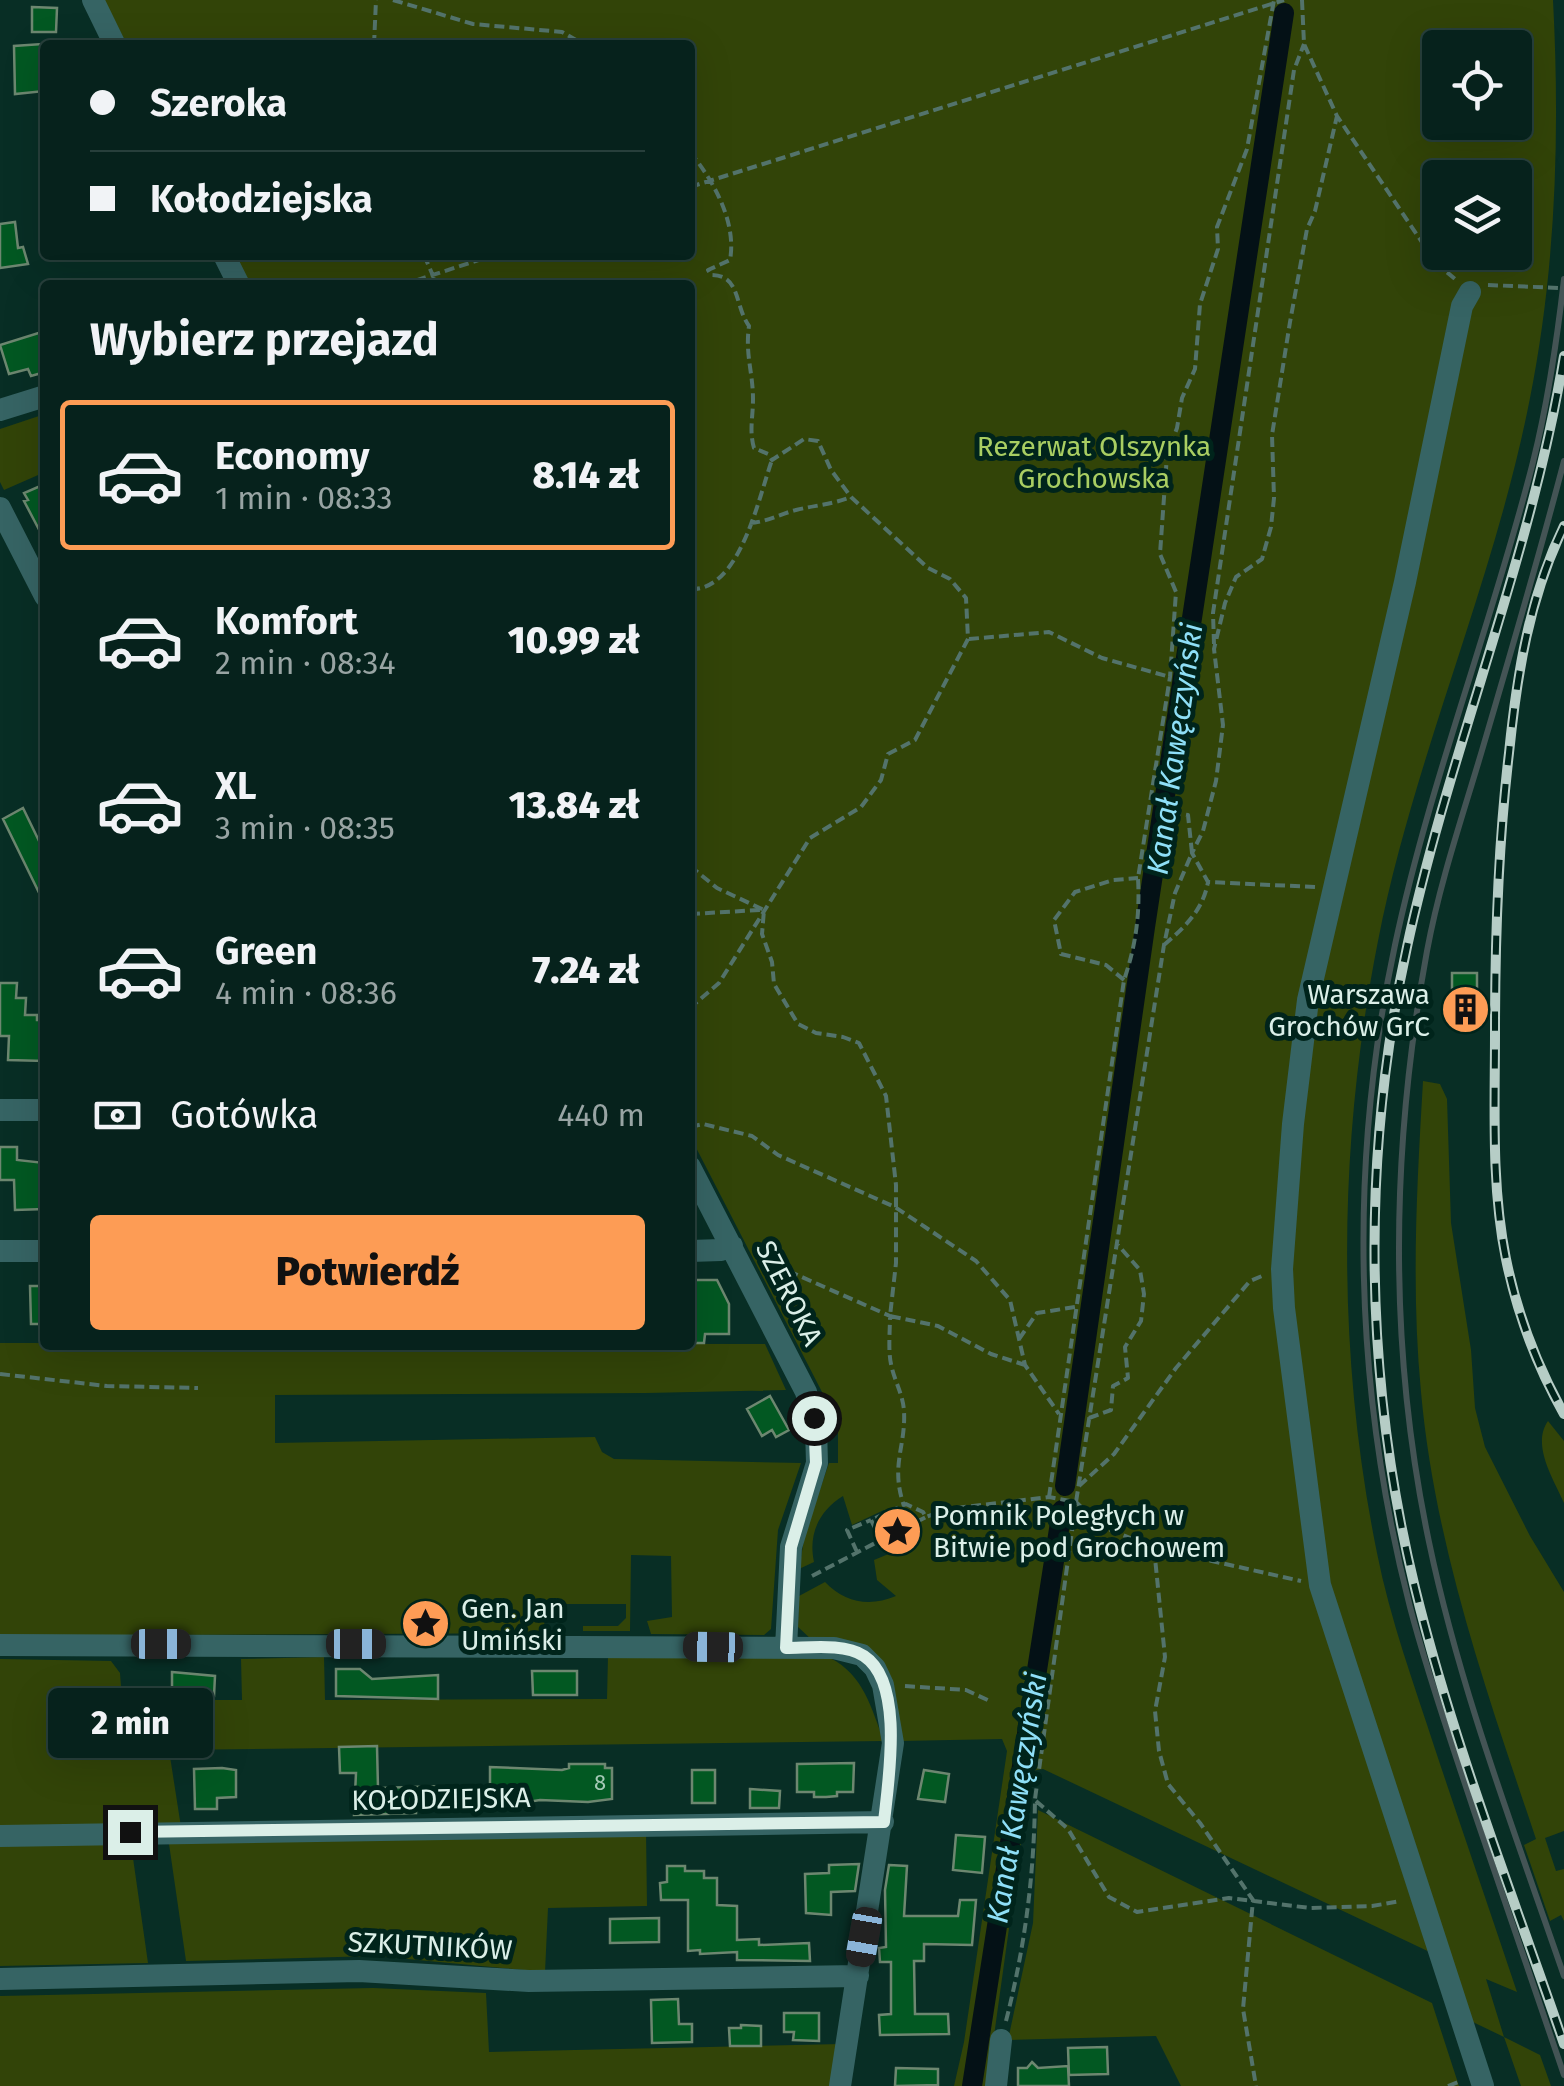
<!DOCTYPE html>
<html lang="pl">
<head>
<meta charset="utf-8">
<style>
	body { margin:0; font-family:"Fira Sans",sans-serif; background:#142f29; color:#f1f3f6; height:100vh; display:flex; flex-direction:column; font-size:38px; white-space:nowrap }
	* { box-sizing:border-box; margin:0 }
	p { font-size:32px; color:#98a4a3 }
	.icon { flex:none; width:55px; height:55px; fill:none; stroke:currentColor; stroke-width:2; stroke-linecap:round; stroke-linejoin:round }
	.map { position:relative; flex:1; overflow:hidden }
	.panel { position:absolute; left:40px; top:280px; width:655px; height:1070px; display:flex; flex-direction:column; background:#06221c; border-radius:10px; box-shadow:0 10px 40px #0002,0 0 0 2px #273f3b }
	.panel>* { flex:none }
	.hud { position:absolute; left:40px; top:40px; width:655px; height:220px; border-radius:10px; box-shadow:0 10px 40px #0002,0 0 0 2px #273f3b; display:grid; align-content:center; height:220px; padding:0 50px; background:#06221c }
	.buttons { position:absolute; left:1422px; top:30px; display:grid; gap:20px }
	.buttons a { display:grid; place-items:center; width:110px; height:110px; border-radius:10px; background:#06221c; box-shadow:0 10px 40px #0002,0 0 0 2px #273f3b; font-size:50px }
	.end { position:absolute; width:45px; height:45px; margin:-22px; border:12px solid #dbefe8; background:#111; box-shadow:0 0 0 5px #111 }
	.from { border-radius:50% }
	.bubble { position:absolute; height:70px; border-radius:10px; background:#06221c; box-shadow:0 10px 40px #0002,0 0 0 2px #273f3b; font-size:32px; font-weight:800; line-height:70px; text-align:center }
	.car { position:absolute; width:30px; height:60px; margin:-30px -15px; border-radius:12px; box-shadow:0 0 8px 2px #0007; background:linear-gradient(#222 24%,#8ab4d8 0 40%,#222 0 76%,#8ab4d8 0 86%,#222 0) }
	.hud b { display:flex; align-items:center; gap:35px; height:95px; font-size:38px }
	.hud b+b { border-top:2px solid #273f3b }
	.hud i { width:25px; height:25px; background:#f1f3f6 }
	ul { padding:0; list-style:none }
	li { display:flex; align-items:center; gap:30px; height:150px; margin:0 20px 15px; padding:0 30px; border:5px solid transparent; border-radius:10px }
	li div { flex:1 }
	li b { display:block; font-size:38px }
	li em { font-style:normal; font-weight:800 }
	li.current { border-color:#fd9c55 }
	li>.icon { width:90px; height:90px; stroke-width:1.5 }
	h2 { padding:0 50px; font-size:45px; line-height:120px }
	.pay { display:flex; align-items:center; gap:25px; height:110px; padding:0 50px; font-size:38px }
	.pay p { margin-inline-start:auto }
	.cta { display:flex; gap:20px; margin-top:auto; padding:20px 50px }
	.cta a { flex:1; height:115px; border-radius:10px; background:#fd9c55; color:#111; font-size:40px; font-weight:800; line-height:115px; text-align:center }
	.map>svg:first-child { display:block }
	.green { fill:#324408; fill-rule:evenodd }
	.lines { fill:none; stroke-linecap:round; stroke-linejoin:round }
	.stream { stroke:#445455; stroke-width:6 }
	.canal { stroke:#041116; stroke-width:20 }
	.building { fill:#025822; stroke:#6d8770; stroke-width:2.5 }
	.path { stroke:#53736b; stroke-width:4; stroke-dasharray:10 5; stroke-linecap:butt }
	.minor { stroke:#366464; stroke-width:22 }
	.rail-casing { stroke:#b6cdc6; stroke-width:10 }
	.rail { stroke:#00241b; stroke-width:6; stroke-dasharray:19; stroke-linecap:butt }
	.route { stroke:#dbefe8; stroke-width:12 }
	.labels { text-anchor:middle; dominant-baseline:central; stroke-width:10; stroke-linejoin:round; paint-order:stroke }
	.number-label { font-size:22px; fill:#a5c9b6 }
	.park-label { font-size:28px; fill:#a9ce62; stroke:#00241b }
	.poi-label { font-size:28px; fill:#dbefe8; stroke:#00241b; text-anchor:start }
	.street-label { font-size:28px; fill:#dbefe8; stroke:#00241b }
	.water-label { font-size:30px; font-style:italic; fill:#8edff7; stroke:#00241b }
</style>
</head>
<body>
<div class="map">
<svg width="1564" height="2086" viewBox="0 0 1564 2086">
	<rect width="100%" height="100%" fill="#082e25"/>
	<!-- green -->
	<path class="green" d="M104,0H1553C1560,133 1556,268 1530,398C1494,583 1414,757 1378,941C1338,1143 1336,1351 1377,1553C1390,1619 1414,1684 1435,1749C1462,1830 1490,1911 1517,1992L1486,1979L1504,2037L1540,2055L1551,2086H1521L1504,2037L1450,2011L1436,1955L1043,1769L1031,1771L987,2086H954L964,2042L1007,1751L1002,1739L900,1741L873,1655L851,1641L812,1640L798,1627L799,1596L825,1582C845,1603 870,1607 896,1596L877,1580L874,1560L903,1548L884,1510L852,1525L843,1496C819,1511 808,1534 814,1562L799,1569L805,1534L829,1463H838V1423L690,1136V285H250L235,255H690V45H127ZM1440,48H1515V122H1440ZM1440,178H1515V252H1440Z
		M45,414V472L4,490L0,482V429Z
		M1423,1081L1440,1084L1447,1099L1451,1223L1471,1350L1475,1408L1485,1447L1530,1536L1564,1592V1831L1545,1838L1556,1871L1564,1869V1921L1561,1915L1550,1921L1524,1845L1536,1839C1487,1693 1435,1547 1421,1392C1411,1288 1417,1184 1423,1081Z
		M0,1343L765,1344L786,1390L646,1393L275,1395V1443L595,1437L602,1452L614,1459L801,1463L778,1530L771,1629L764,1635L651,1634L647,1621L672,1617L671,1556L631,1555L630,1631H583V1626H618L626,1618V1604H545L544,1633L0,1636Z
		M1548,1421L1564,1441V1503C1554,1480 1531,1445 1548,1421Z
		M608,1656L830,1658C864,1675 871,1708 884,1741L169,1750L181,1827L0,1830V1659L111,1661L120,1673L122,1700H242L241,1659L324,1657L325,1700L607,1699Z
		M1038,1810L1432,2003L1459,2086H1181L1156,2036L1008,2040L1033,1923Z
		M646,1831L647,1906L548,1908L545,1972L376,1956L186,1961L168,1837Z
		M130,1837L148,1963L0,1966V1839Z
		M373,1988L486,1993L489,2052L841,2044L834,2086H0V1996Z"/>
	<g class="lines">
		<!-- stream -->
		<path class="stream" d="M1564,279C1557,340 1548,402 1533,462C1492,624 1430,781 1395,945C1348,1164 1354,1390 1410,1607C1428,1676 1452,1744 1474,1811C1504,1899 1534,1987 1564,2075
			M1564,461C1539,557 1511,652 1483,747C1463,815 1440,881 1427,951C1391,1147 1388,1347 1429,1542C1460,1690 1515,1833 1564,1976"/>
		<!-- canal -->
		<path class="canal" d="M1065,1486L1145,927L1284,13
			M972,2086L1062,1510"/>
	</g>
	<!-- building -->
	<path class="building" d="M32,7L57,8L56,32H32Z
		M42,44L45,91L15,94L14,46Z
		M15,222L18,248L23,247L28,264L0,268V224Z
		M45,331V372L31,376L28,369L9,374L0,345Z
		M45,484V541L24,501L28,500L24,493Z
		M23,808L40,843L45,840V905L3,819Z
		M1452,973H1477V1024H1452Z
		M0,983H17L16,998H26L25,1015H37V1020H45V1061L8,1060L9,1036H0Z
		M0,1147H17V1160L45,1163V1209L15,1210L14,1180H0Z
		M690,1280H717L729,1304V1334H705L704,1343H690Z
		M30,1286H45V1324H31Z
		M770,1396L789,1430L776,1437L772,1430L762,1436L747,1409Z
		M336,1669H360L372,1679L438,1675V1699L336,1696Z
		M532,1671H577V1695H533Z
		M172,1672L215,1676L214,1696H172Z
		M377,1746L378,1788L444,1786V1804L416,1805V1813L354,1815L356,1773H340L339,1747Z
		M854,1763L853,1792H837V1796L826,1797H814V1792H797V1764Z
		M569,1764H605V1768H612V1799L588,1802L540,1800L515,1804L490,1802V1767L562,1770L569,1768Z
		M222,1768L236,1770V1797L217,1798V1809H195L194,1769Z
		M692,1770H715V1803H692Z
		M924,1770L949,1774L945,1802L918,1799Z
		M750,1789L780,1791L779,1808H750Z
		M956,1835L985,1837L982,1873L953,1870Z
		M859,1864L855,1891L831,1892V1915L806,1913L805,1874L829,1873V1865Z
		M889,1865L907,1866L904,1916H958L960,1900H976L972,1945L924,1944V1961H914L915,2014H948L949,2034L880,2035L879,2015L891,2014V1962H880L879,1948L886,1947L885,1890Z
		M667,1866H685V1871H704V1878H717V1905L737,1906V1940L759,1939V1945L809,1943L810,1961L737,1960V1952L700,1954V1950L688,1951V1900H661L660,1883L667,1882Z
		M659,1918V1942L610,1943V1919Z
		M678,1999L679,2024H692V2042L652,2043L651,2000Z
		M784,2013H819V2041L793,2040L794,2032H784Z
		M741,2025L761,2026V2046H730L729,2028H741Z
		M1107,2047L1108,2074L1069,2075L1068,2048Z
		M1032,2062L1038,2068L1068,2066L1069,2086H1018V2068H1027Z
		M896,2068L938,2069V2085L895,2086Z"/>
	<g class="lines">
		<!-- path -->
		<path class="path" d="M393,0L473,24L562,32L585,45
			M1302,0L1304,44L1337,116L1436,263L1455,279
			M374,45L376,0
			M690,152C713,180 737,222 730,260L708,270L711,275C741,275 734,305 749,326C745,355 753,372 753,399C753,418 749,430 754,448L768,454L772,460L804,439L818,441L831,470L851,497L928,568L950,579L966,598L968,639L915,740L888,754L881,780L861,807L810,838L719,983L690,1008
			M690,187L1284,0
			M424,255L437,285
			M402,285L494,255
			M1488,285L1560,288
			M750,523C767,522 780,514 796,510C816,505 830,505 851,497
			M690,589C740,592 759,496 772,460
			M969,639L1049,632L1102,658L1170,677
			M1214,644L1213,613L1294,70L1304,44
			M690,866L717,888L764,910L762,934L772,962L774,984L798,1024L816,1033L843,1037L859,1043L886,1096L896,1185V1263L890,1316L938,1326L991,1354L1025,1365
			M1315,887L1208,882L1192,853L1203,831L1216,781L1223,725L1214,649L1225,603L1236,577L1262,559L1271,527L1274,498L1272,435L1290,322L1307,229L1315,211L1337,116
			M690,914L760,910
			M1164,945C1185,927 1203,910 1208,882
			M1124,980L1106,965L1061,954L1054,920L1075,892L1113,880L1138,878
			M690,1127L703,1124L752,1136L778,1155L895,1207L976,1261L1010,1300L1025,1365L1059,1414
			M761,1259L890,1316C890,1331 888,1350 891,1364C894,1380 903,1394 904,1411C906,1447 890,1465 904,1506
			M1019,1339L1037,1313L1075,1307
			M0,1374L107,1386L198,1388
			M1089,1418L1111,1410L1113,1386L1128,1378L1125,1347L1141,1321L1144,1294L1140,1270L1118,1245
			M1079,1486L1114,1454L1176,1368L1250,1281L1262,1276
			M1049,1497L1124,980C1136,945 1140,914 1138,878L1170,677L1176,592L1160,554L1167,455L1177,428L1182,398L1195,369L1200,304L1218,249L1217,227L1247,149L1274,0
			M903,1529L926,1517
			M1154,1548L1165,1657L1155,1711L1159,1751L1168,1784L1200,1823L1253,1900L1243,2009L1256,2086
			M857,1552L847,1530L871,1520
			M812,1576L881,1540L871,1520L906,1504L923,1512L926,1517L948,1509L1049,1497L1076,1502L1101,1526L1154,1548L1301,1581
			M905,1686L966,1690L992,1702
			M1036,1801L1068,1829L1109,1897L1137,1912L1229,1898L1310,1908L1372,1906L1401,1901
			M1006,2021C1025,1946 1034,1877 1035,1799L1076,1502L1164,945L1175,893L1192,853L1188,815L1152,809
			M1448,2086L1461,2081"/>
		<!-- minor -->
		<path class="minor" d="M93,0L115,45
			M224,255L239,285
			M1470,292L1462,306L1405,582L1308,1000L1293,1124L1282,1269L1284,1308L1320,1585L1483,2086
			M0,410L45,396
			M0,508L45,596
			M0,1110H45
			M690,1167L806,1392L816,1428L817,1463L791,1547L786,1648
			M0,1251H45
			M690,1251L721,1250L732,1246
			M0,1645L834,1648L862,1655L875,1668L883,1685L893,1743L840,2086
			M0,1836L883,1822
			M0,1979L359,1971L529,1981L858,1976
			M996,2086L1001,2040"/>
		<defs>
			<path id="rail" d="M1564,356C1531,558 1450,748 1407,947C1361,1157 1364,1378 1415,1588C1453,1743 1512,1893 1564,2044
				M1564,526C1529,598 1517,674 1509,753C1498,846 1495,938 1495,1032C1495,1107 1491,1185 1506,1259C1517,1313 1537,1366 1564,1414"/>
		</defs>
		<!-- rail casing -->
		<use href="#rail" class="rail-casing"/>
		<!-- rail -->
		<use href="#rail" class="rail"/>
	</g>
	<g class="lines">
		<!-- route -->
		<path class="route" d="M130,1832L884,1822C888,1782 905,1683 864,1656C844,1643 809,1648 786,1648L791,1547L816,1463L814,1418"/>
	</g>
	<!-- icons -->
	<defs>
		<symbol id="building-disc" viewBox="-11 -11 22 22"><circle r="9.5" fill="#fd9c55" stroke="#00241b"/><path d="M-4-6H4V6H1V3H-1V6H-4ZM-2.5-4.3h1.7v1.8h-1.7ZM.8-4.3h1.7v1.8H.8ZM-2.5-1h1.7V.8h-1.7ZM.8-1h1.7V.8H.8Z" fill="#111"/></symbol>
		<symbol id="sight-disc" viewBox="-11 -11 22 22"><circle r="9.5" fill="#fd9c55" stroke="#00241b"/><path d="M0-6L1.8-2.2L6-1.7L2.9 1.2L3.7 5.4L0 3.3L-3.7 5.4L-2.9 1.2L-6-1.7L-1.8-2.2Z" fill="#111"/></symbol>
	</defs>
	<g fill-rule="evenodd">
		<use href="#building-disc" x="1438" y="982" width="55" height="55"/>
		<use href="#sight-disc" x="870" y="1504" width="55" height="55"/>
		<use href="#sight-disc" x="398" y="1596" width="55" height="55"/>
	</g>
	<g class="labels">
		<!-- number labels -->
		<g class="number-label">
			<text x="600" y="1782">8</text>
		</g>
		<!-- park labels -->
		<g class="park-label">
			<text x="1094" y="446">Rezerwat Olszynka<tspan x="1094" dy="32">Grochowska</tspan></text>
		</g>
		<!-- poi labels -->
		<g class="poi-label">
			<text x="1430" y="994" text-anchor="end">Warszawa<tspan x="1430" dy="32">Grochów GrC</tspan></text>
			<text x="933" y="1515">Pomnik Poległych w<tspan x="933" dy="32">Bitwie pod Grochowem</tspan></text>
			<text x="461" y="1608">Gen. Jan<tspan x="461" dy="32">Umiński</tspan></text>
		</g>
		<!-- street labels -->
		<g class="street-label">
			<text transform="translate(789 1293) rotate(63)">SZEROKA</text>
			<text transform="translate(441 1799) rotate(-1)">KOŁODZIEJSKA</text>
			<text transform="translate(430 1946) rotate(3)">SZKUTNIKÓW</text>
		</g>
		<!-- water labels -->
		<g class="water-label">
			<text transform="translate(1175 749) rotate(-82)">Kanał Kawęczyński</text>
			<text transform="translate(1017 1798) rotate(-81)">Kanał Kawęczyński</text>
		</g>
	</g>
</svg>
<div class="buttons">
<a><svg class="icon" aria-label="locate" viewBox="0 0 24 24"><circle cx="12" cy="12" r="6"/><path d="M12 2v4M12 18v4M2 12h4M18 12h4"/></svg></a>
<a><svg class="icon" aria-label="layers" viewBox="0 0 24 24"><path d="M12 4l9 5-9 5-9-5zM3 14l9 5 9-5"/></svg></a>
</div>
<i class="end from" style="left:814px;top:1418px"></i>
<i class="end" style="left:130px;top:1832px"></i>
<div class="bubble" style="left:48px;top:1688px;width:165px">2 min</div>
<i class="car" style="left:161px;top:1644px;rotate:90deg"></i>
<i class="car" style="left:356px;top:1644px;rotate:90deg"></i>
<i class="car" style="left:713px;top:1647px;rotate:271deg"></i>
<i class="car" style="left:864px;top:1937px;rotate:190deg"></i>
<div class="hud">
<b><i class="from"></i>Szeroka</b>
<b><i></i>Kołodziejska</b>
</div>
<section class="panel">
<h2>Wybierz przejazd</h2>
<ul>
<li class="current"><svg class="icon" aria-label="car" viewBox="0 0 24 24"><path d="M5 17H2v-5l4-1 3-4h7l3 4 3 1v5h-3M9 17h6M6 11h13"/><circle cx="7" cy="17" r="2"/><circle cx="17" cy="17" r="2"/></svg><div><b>Economy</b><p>1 min · 08:33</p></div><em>8.14 zł</em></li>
<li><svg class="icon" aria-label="car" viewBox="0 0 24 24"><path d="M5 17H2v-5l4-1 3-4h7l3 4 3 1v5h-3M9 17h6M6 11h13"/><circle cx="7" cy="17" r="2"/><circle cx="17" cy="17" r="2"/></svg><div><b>Komfort</b><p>2 min · 08:34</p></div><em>10.99 zł</em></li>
<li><svg class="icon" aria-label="car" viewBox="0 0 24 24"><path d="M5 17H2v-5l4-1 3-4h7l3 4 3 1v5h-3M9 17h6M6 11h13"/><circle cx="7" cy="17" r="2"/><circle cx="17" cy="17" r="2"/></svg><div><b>XL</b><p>3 min · 08:35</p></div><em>13.84 zł</em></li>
<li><svg class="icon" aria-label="car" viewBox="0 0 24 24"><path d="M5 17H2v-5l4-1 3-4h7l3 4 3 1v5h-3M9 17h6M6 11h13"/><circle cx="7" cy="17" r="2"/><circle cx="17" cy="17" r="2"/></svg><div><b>Green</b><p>4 min · 08:36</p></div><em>7.24 zł</em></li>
</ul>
<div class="pay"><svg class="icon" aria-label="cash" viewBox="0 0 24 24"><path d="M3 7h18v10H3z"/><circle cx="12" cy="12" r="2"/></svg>Gotówka<p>440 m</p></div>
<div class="cta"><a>Potwierdź</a></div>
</section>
</div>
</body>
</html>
